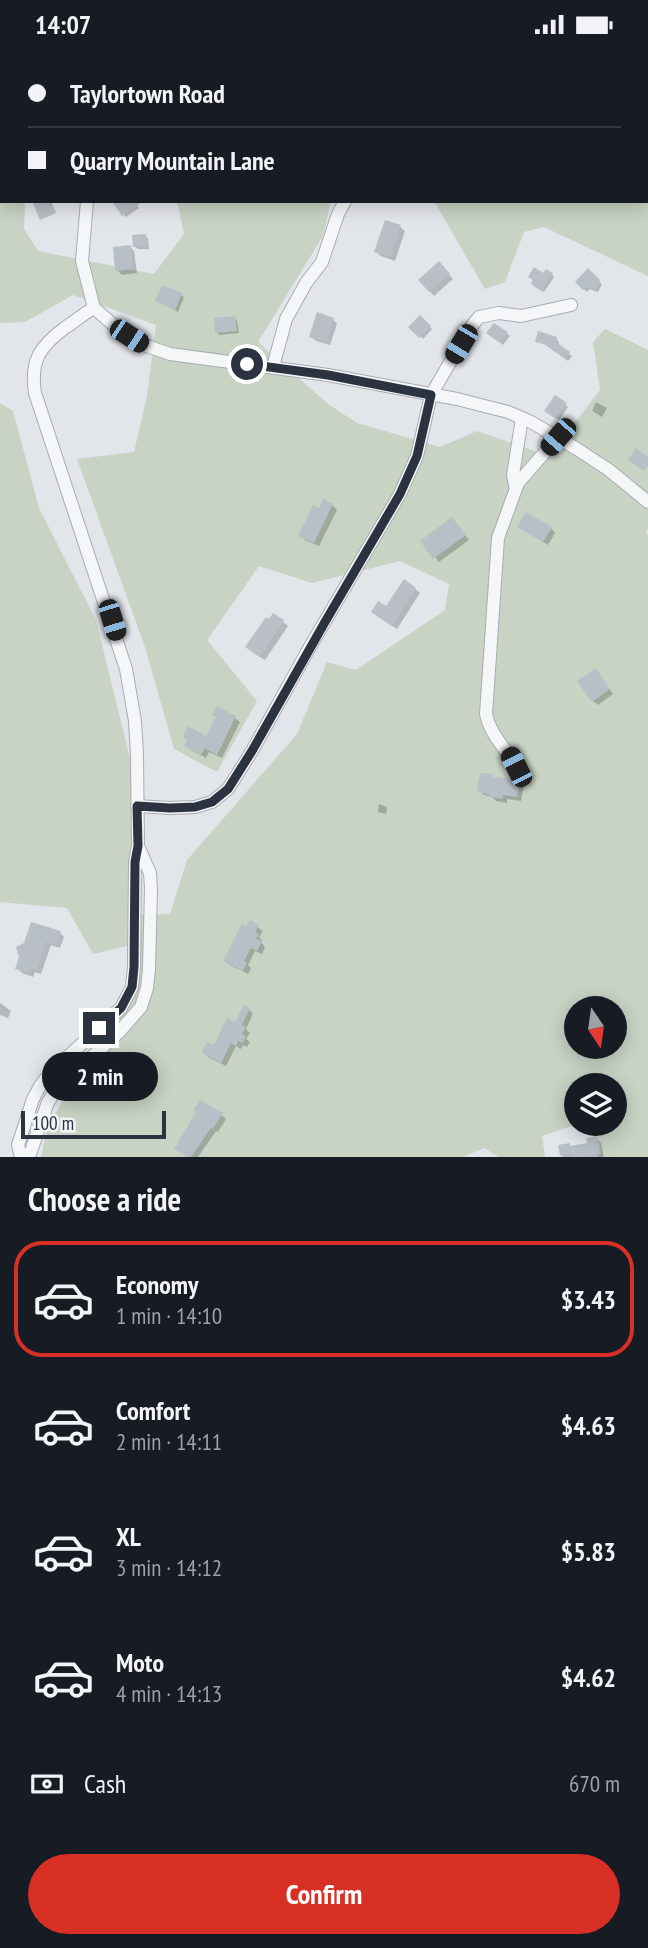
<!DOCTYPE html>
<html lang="en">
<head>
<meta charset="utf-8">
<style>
	body { margin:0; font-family:"PT Sans Narrow",sans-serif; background:#242831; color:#f1f3f6; height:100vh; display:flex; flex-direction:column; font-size:26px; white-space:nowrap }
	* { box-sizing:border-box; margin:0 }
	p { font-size:23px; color:#9ea1a6 }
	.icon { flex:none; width:38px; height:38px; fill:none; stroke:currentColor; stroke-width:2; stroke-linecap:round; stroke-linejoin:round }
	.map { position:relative; height:1108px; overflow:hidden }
	.panel { display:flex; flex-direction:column; background:#171b24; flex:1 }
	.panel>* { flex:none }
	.top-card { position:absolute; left:0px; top:0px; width:649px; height:154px; box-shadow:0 4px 18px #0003; display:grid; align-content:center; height:154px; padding:0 28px; background:#171b24 }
	.needle { width:46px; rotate:167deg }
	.buttons { position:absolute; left:564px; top:947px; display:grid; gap:14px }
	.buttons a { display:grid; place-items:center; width:63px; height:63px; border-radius:50%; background:#171b24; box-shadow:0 4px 18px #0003; font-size:35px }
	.scale { position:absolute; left:21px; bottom:18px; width:145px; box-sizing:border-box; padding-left:7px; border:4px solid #2b3341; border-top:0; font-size:19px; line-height:24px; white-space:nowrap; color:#2b3341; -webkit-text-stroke:5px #f2f4f7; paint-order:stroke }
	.end { position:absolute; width:32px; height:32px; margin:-16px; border:9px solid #2b3341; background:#fff; box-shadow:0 0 0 4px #fff }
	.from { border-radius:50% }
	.bubble { position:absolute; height:49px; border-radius:24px; background:#171b24; box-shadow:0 4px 18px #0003; font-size:23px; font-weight:700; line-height:49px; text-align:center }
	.car { position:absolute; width:21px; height:42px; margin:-21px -10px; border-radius:9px; box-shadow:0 0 5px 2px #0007; background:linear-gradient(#222 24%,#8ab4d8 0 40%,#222 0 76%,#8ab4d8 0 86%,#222 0) }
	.top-card b { display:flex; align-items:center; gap:24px; height:66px; font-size:26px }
	.top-card b+b { border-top:2px solid #363941 }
	.top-card i { width:18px; height:18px; background:#f1f3f6 }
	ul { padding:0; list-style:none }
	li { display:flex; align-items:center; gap:21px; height:116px; margin:0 14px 10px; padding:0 14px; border:4px solid transparent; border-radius:28px }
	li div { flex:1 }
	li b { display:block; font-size:26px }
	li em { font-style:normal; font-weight:700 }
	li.selected { border-color:#d93025 }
	li>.icon { width:63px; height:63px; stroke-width:1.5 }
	h2 { padding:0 28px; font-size:32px; line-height:84px }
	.pay { display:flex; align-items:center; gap:18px; height:77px; padding:0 28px; font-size:26px }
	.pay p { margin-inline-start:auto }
	.action { display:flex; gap:14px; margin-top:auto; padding:14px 28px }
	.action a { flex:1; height:80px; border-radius:42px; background:#d93025; color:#fff; font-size:28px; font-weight:700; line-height:80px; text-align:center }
	.status { display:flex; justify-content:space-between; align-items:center; height:49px; padding:0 35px; background:#171b24; direction:ltr }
	.status svg { height:19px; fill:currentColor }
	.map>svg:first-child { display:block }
	.green { fill:#c8d3c4; fill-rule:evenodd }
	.shadow { fill:#0003 }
	.building { fill:#b9bfc6 }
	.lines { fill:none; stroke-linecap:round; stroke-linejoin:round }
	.minor-casing { stroke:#a7acb4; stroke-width:14 }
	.minor { stroke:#f5f6f8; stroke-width:12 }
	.route { stroke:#2b3341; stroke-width:9 }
</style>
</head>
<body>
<div class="status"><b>14:07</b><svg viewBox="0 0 49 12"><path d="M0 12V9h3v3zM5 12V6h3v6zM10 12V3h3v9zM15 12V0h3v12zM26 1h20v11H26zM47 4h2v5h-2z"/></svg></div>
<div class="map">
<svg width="648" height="1108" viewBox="0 0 648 1108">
	<rect width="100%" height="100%" fill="#e2e5ea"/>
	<!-- green -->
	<path class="green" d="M230,0H648V227L544,178L524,183L505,233L485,240L434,152H648V2H231Z
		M0,3L2,7V152H25L24,180L38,202L154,225L184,185L177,152H331L323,187L258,293L328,355L357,374L440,398L477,382L549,407L600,341L593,293L605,280L648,301V479L646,484L648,486V1108H598L600,1097L590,1075L614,1074V1036H576V1074L578,1075L542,1087L545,1108H499L484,1099L463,1108H41L47,1079L110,970L136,942L139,866L170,865L187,811L297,685L327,613L356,621L445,561L449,535L400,512L312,534L259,517L207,591L257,652L217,723L174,700L145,598L77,410L134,403L147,347L156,276L73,246L25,273L0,274ZM576,959H614V998H576Z
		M0,354L13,362L39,459L96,571L135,730L130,896L93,905L67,859L0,853Z"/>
	<!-- shadow -->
	<path class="shadow" d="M57,0H72L73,2H57Z
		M151,0H176V2H151Z
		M134,152L139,159L126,168L124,166Z
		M400,178L405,182L395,212L381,207L376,202Z
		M146,187L148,190L149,200H138L135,198Z
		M130,198L134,202L137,224L122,226L117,221Z
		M439,215L453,230L434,247L420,231Z
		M588,222L602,235L598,243L590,240L587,243L577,233Z
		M552,225L554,228L544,243L535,238L544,227Z
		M163,238L184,248L178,263L157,252Z
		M235,269L237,272L239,284L219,286L217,283Z
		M420,269L432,280L423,290L411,278Z
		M333,270L337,275L330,296L316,292L311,287Z
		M496,276L510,287L503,296L491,286Z
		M556,290L559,293L558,297L572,307L568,312L548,297L537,292Z
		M596,353L607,359L602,368L592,362Z
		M566,356L568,358L559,371L549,364Z
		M332,456L337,461L319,497L305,491L300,486Z
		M456,475L469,491L439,513L423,493Z
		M520,478L551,479L555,484L548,496Z
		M415,540L420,544L397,580L377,567Z
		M274,566L288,577L265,611L252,603Z
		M600,626L613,645L598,656L593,652Z
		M217,659L235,669L240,673L222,709L209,703L206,709L191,701L186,697L207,689L217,669Z
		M492,727L495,730L519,731L524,736L521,752L507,750V754L496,752L492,748L484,746L479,741Z
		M379,755L387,758L386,765L378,763Z
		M250,873L263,882L259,888L262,891L261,893L265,898L262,905L255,902L248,916L251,919L248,925L230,916L225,911Z
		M60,884L64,888L60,899L51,896L41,925L35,923L33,928L22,924L17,919L21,908Z
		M0,954L11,962L8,969L0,966Z
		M249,960L253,965L246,980L250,984L246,990L250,993L247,998L243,996L241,1000L236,997L226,1017L208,1008L204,1003L214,998Z
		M221,1066L226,1070L218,1083L216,1082L198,1108H187L176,1100Z
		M596,1089L601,1094L604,1108H563L561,1106L569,1096L572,1099L589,1095Z"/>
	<!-- building -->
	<path class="building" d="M32,152H51L56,164L40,171Z
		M112,152H143L122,167Z
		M385,171L401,176L390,208L374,203Z
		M146,185L147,197L133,198L132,186Z
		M131,196L133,220L115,222L113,198Z
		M439,212L450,225L429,243L418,231Z
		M534,218L543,224L546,220L553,224L541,242L531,235L533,231L528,228Z
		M588,219L600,231L595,242L586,238L583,241L575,233Z
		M162,236L182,244L175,261L155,252Z
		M317,263L334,269L326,293L309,288Z
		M420,266L431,277L419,289L408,278Z
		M235,267L237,282L215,284L214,269Z
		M494,274L508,283L500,294L486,284Z
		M538,282L557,288L556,293L570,303L565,310L544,295L535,293Z
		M555,346L567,354L556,370L544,362Z
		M636,399L648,408V417L644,422L628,411Z
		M323,450L333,455L314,494L298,487L313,456L319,459Z
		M526,463L552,478L543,493L517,478Z
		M452,468L466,486L433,510L420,492Z
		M404,530L416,539L392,577L371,563L378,552L386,557Z
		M273,564L284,571L260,608L245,598L266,568L269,570Z
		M596,619L610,640L592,653L577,632Z
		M217,657L236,667L217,706L205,699L201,706L184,697L187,691L183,688L188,677L206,687L216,668L212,666Z
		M480,724L493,725V728L520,730L517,748L503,746V750L489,748V746L477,742Z
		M250,871L259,876L255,883L259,885L256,890L262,892L257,902L251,899L244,912L247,913L243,922L223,912L242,875L246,877Z
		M31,873L61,882L56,896L46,893L37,921L30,919L29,924L15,920L19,908L16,898L24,894Z
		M244,956L250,959L242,976L246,978L242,985L246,987L243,994L238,992L236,997L231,994L221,1014L202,1004L207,993L214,996L227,969L235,973Z
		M200,1051L223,1064L213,1080L211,1079L191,1108H187L174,1100L196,1063L193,1061Z
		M597,1087L600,1105L587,1108H570V1105L560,1107L558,1096L570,1094V1097L587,1094L586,1089Z"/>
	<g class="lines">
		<defs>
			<path id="minor" d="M101,0V2
				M87,152L82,212L94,259L117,279L141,295L170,305L328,326L457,350L508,363L531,373L577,400L609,421L648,453
				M273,318L286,270L306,234L322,213L338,165L345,152
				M516,440L513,426L522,369
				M516,718C506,699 490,686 486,665L498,489L518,434L558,388
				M137,757L170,759L195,758L212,753L228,740L252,702L311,596L400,445L417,407L431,346L470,279L479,268L499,264L521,267L571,256
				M21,1108L18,1096L33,1050L40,1037L50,1024L121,959L132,938L134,918L135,813L138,797L137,706L135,672L126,620L35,344C30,311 40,297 66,278C76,272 84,264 94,259
				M29,1108L48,1053L58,1039L120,982L141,958L147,939L149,920L151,840L150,824L138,797"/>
		</defs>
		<!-- minor casing -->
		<use href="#minor" class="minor-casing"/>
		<!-- minor -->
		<use href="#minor" class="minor"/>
	</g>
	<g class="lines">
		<!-- route -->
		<path class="route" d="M99,979L121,959L132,938L134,918L135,813L138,797L137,757L170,759L195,758L212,753L228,740L252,702L325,573L400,445L417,407L431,346L328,326L247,315"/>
	</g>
</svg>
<div class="buttons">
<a><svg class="needle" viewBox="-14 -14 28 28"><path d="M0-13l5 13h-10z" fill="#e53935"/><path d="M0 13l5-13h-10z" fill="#9ea1a6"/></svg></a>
<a><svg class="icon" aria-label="layers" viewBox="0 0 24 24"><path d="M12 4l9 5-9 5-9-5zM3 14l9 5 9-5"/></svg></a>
</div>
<div class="scale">100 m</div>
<i class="end from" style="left:247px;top:315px"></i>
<i class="end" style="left:99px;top:979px"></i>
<div class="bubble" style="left:42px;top:1003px;width:116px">2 min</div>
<i class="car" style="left:129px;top:287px;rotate:123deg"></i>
<i class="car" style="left:461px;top:295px;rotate:211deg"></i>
<i class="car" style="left:558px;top:388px;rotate:221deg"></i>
<i class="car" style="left:112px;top:571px;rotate:163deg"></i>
<i class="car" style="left:516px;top:718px;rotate:333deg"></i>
<div class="top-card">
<b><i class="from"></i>Taylortown Road</b>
<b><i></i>Quarry Mountain Lane</b>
</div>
</div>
<section class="panel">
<h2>Choose a ride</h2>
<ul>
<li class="selected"><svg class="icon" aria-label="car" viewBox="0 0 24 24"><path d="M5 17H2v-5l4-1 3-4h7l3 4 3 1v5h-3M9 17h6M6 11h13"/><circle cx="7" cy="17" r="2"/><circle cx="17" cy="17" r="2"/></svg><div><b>Economy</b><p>1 min · 14:10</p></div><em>$3.43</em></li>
<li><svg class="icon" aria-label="car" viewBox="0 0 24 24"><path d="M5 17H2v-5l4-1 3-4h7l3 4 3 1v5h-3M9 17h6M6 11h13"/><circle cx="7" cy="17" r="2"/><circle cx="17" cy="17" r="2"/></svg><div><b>Comfort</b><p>2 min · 14:11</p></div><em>$4.63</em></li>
<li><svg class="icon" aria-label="car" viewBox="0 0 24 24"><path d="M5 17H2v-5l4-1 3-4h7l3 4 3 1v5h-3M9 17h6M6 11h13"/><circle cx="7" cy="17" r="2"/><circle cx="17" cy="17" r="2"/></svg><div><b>XL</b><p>3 min · 14:12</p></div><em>$5.83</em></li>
<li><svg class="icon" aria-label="car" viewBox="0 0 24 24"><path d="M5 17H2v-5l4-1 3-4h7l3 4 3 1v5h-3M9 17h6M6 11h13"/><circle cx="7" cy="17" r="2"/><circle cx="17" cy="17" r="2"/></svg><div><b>Moto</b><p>4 min · 14:13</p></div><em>$4.62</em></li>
</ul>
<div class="pay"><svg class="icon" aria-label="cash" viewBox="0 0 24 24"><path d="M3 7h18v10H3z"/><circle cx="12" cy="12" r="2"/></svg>Cash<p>670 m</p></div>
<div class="action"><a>Confirm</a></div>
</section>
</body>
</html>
